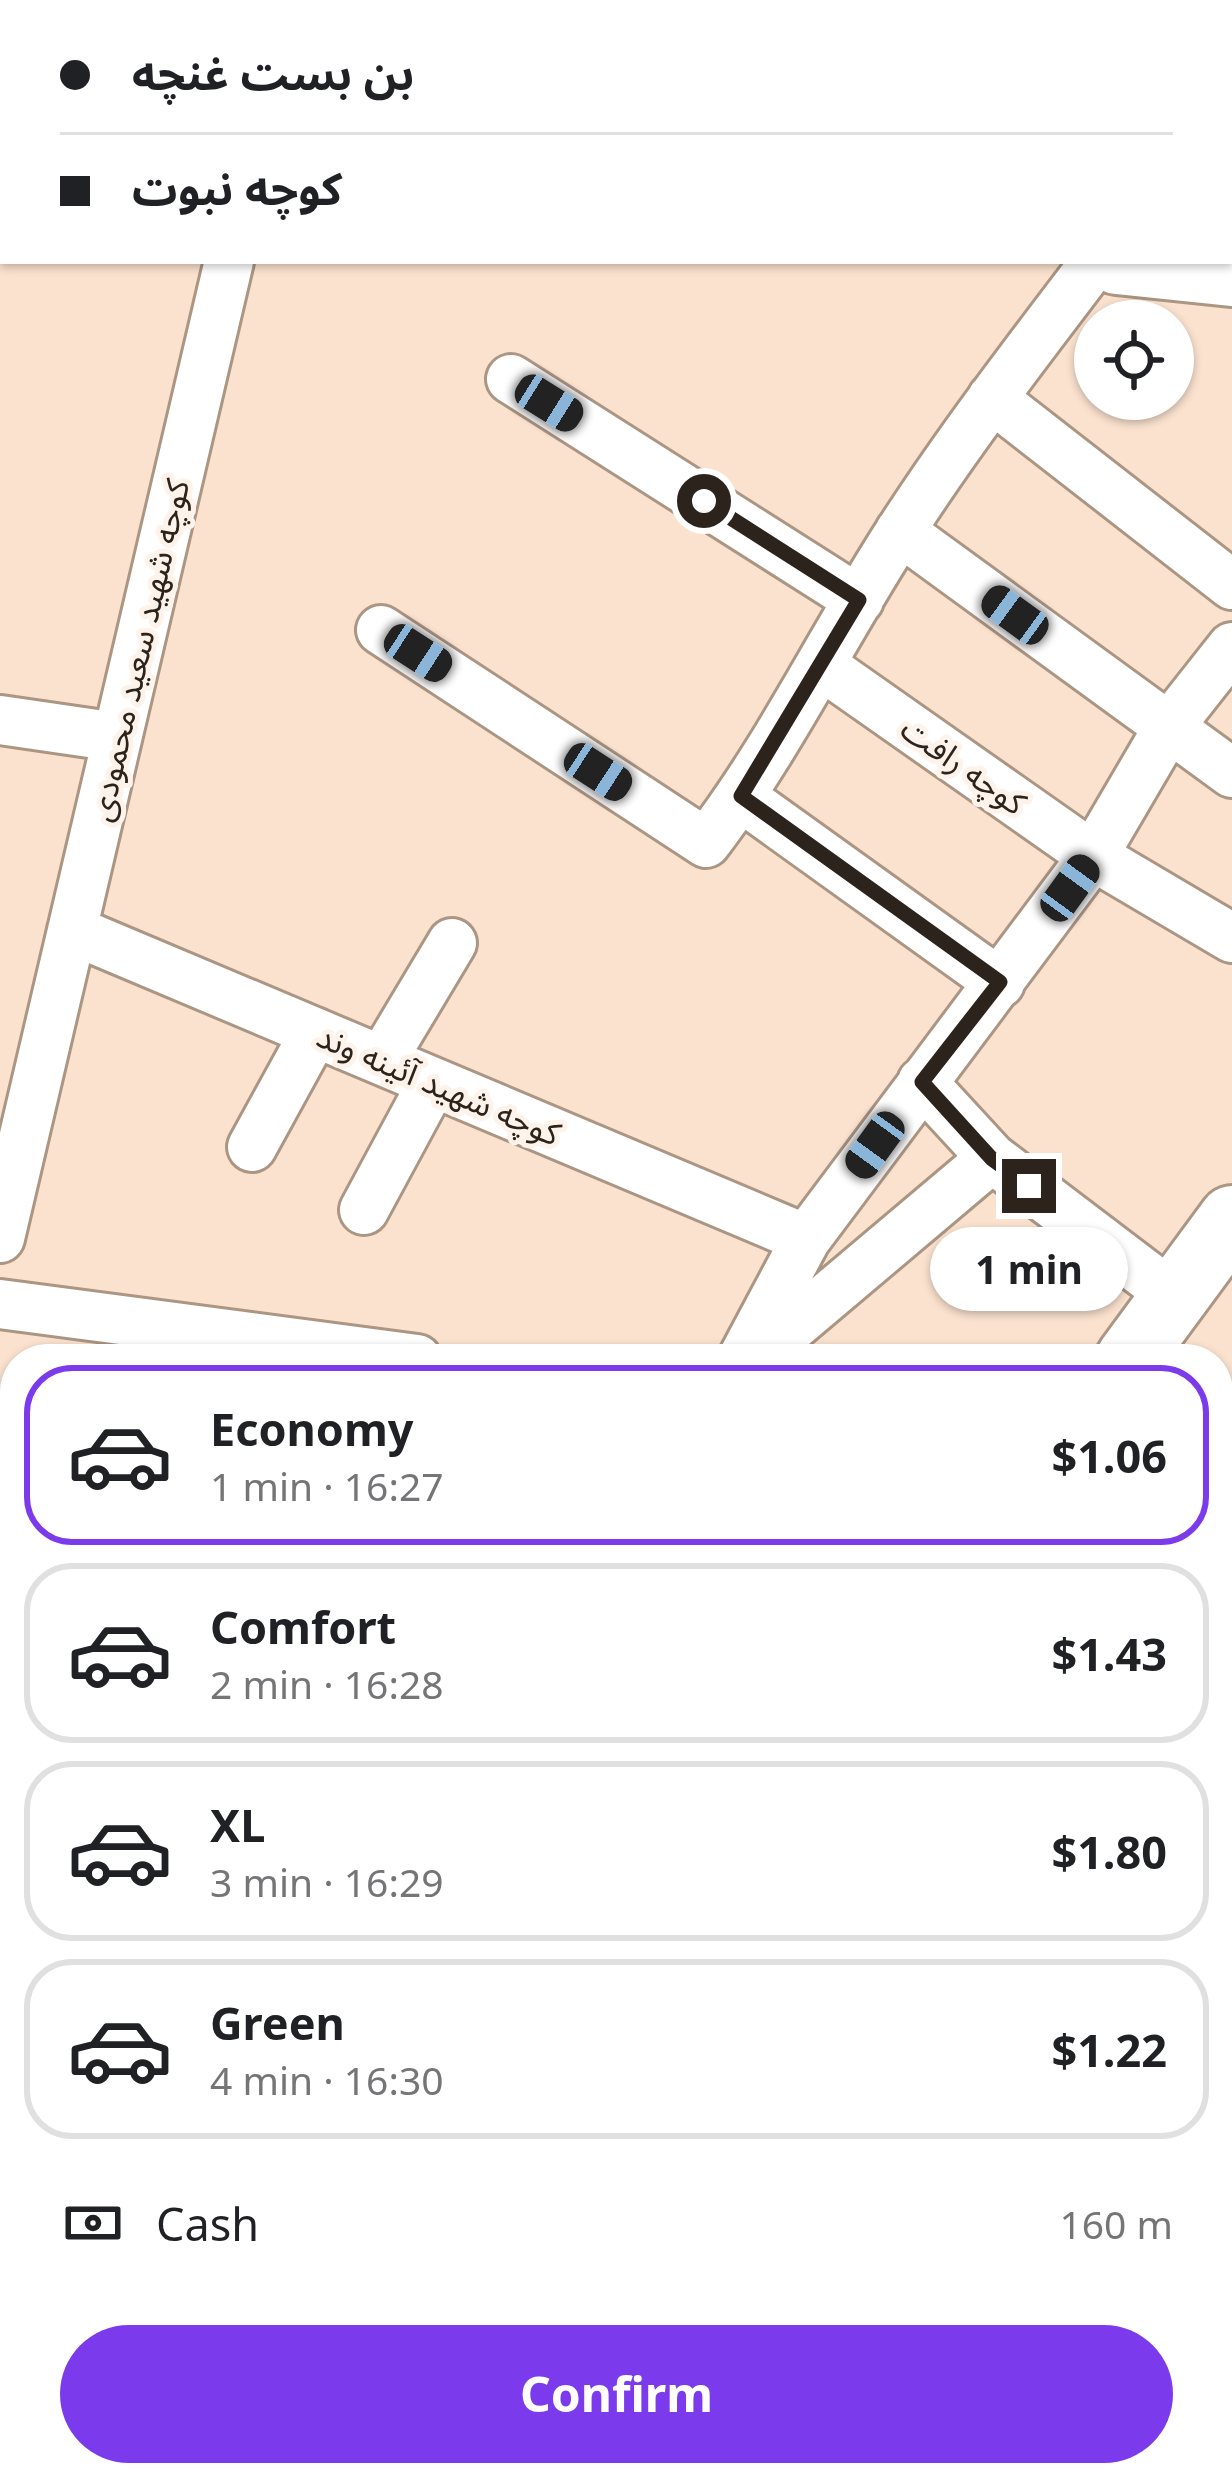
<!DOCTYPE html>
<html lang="en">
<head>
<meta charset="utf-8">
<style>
	body { margin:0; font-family:"Noto Sans","Noto Sans Arabic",sans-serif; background:#f6f6f6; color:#202124; height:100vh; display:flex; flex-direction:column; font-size:45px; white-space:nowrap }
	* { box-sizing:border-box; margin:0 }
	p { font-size:39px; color:#757577 }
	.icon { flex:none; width:66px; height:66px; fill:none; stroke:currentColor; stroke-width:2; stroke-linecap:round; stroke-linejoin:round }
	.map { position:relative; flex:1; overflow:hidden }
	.panel { position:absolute; left:0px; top:1344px; width:1233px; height:1143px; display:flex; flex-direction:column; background:#fff; border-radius:48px 48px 0 0; box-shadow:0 3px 9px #0004 }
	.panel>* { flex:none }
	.top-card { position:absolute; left:0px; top:0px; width:1233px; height:264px; box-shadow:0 3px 9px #0004; display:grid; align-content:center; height:264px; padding:0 60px; background:#fff }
	.fabs { position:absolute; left:1074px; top:300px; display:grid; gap:24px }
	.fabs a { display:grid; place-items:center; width:120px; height:120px; border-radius:50%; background:#fff; box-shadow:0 3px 9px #0004; font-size:60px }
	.end { position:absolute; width:54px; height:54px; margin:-27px; border:15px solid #2c231c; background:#fff; box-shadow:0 0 0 6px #fff }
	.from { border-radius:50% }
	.bubble { position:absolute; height:84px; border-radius:42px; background:#fff; box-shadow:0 3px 9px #0004; font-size:39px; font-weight:700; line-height:84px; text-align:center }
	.car { position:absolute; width:36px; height:72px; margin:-36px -18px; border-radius:15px; box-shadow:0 0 9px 3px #0007; background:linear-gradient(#222 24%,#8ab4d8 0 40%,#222 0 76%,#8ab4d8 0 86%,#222 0) }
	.top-card b { display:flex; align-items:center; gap:42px; height:114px; font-size:45px }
	.top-card b+b { border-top:3px solid #e0e0e0 }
	.top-card i { width:30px; height:30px; background:#202124 }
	ul { padding:21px 0 0; list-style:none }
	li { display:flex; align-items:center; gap:36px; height:180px; margin:0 24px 18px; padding:0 36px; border:6px solid #e0e0e0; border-radius:48px }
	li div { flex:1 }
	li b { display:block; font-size:45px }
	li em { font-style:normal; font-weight:700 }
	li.selected { border-color:#7c3aed }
	li>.icon { width:108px; height:108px; stroke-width:1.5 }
	.pay { display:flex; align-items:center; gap:30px; height:132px; padding:0 60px; font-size:45px }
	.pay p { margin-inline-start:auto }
	.primary-button { display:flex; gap:24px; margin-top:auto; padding:24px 60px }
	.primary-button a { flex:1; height:138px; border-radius:72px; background:#7c3aed; color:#fff; font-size:48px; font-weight:700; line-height:138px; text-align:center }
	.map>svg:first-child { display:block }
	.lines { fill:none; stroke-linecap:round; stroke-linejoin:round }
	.street-casing { stroke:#ab9583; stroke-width:54 }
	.secondary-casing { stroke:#ab9583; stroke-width:72 }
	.street { stroke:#fff; stroke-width:48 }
	.secondary { stroke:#fff; stroke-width:66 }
	.route { stroke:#2c231c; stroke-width:15 }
	.labels { text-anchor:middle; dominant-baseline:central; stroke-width:10; stroke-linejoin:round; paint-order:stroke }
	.street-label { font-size:33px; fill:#2c231c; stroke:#fdf3eb }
</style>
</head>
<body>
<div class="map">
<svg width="1232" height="2485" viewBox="0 0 1232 2485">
	<rect width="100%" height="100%" fill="#fbe2cf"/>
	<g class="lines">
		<defs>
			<path id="street" d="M557,3V0
				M732,3V0
				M934,3L935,0
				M1230,135H1232
				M511,379L859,600
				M992,398L1232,585
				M900,531L1232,773
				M381,630L706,843C781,745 834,633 901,530C961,437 1029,349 1096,261
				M821,665L1093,856L1232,938
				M0,720L117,737
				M741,797L1000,983
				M72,930L806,1239
				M382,1060L452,943
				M922,1082L992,1158L1175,1297
				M252,1147L315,1032
				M364,1210L433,1082
				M0,1238L229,261
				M0,1304L417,1359
				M742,1359L806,1239L1093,856L1168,728L1232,647
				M754,1359L992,1158
				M0,1485L15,1488
				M1218,1633L1232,1644
				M1218,1868L1232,1877
				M0,1935L15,1939
				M1218,2270L1232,2251
				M0,2295L15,2300
				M0,2371L15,2339
				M571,2472L592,2485
				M1001,2472L1017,2485
				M1055,2485L1064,2472"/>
			<path id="secondary" d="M1103,3L1104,0
				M1158,3L1159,0
				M0,152H3
				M1117,261L1232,273
				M1129,1359L1232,1219
				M303,2485L312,2472"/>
		</defs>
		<!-- street casing -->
		<use href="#street" class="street-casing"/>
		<!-- secondary casing -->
		<use href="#secondary" class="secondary-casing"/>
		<!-- street -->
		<use href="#street" class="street"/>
		<!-- secondary -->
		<use href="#secondary" class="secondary"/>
	</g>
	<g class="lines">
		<!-- route -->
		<path class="route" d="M704,501L859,600L741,796L1000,982L922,1082L992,1159L1029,1186"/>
	</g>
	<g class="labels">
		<!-- street labels -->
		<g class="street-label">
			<text transform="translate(138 650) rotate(-77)">کوچه شهید سعید محمودی</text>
			<text transform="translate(964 765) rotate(35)">کوچه رافت</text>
			<text transform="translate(439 1084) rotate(23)">کوچه شهید آئینه وند</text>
		</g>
	</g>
</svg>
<div class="fabs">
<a><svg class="icon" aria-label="locate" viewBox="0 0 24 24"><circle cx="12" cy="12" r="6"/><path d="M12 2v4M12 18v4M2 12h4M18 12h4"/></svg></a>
</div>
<i class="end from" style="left:704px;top:501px"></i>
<i class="end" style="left:1029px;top:1186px"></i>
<div class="bubble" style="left:930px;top:1227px;width:198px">1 min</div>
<i class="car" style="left:549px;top:403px;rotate:122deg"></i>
<i class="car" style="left:1015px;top:615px;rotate:306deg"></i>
<i class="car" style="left:418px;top:653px;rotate:123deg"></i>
<i class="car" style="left:598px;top:772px;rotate:123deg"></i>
<i class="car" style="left:1070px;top:888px;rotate:36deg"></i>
<i class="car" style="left:875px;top:1145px;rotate:216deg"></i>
<div class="top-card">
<b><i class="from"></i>بن بست غنچه</b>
<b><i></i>کوچه نبوت</b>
</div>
<section class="panel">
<ul>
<li class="selected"><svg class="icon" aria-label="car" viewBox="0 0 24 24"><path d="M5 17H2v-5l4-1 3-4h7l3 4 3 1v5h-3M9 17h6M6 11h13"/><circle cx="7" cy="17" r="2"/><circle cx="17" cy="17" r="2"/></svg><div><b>Economy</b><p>1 min · 16:27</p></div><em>$1.06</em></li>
<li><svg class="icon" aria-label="car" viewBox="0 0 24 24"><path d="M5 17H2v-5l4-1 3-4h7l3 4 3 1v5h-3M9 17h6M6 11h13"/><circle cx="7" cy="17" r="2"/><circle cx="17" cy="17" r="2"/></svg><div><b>Comfort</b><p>2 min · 16:28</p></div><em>$1.43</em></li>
<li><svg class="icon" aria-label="car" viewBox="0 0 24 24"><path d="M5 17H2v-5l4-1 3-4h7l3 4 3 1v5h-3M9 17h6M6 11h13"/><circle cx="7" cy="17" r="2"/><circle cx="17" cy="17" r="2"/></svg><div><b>XL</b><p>3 min · 16:29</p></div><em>$1.80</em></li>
<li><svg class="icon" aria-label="car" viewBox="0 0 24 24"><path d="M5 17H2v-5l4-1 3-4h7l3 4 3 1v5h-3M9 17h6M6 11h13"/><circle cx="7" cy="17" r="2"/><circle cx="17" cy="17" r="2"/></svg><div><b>Green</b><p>4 min · 16:30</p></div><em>$1.22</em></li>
</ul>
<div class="pay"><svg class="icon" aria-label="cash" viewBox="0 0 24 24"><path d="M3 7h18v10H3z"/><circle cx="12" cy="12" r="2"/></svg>Cash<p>160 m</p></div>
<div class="primary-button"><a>Confirm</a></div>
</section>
</div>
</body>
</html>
